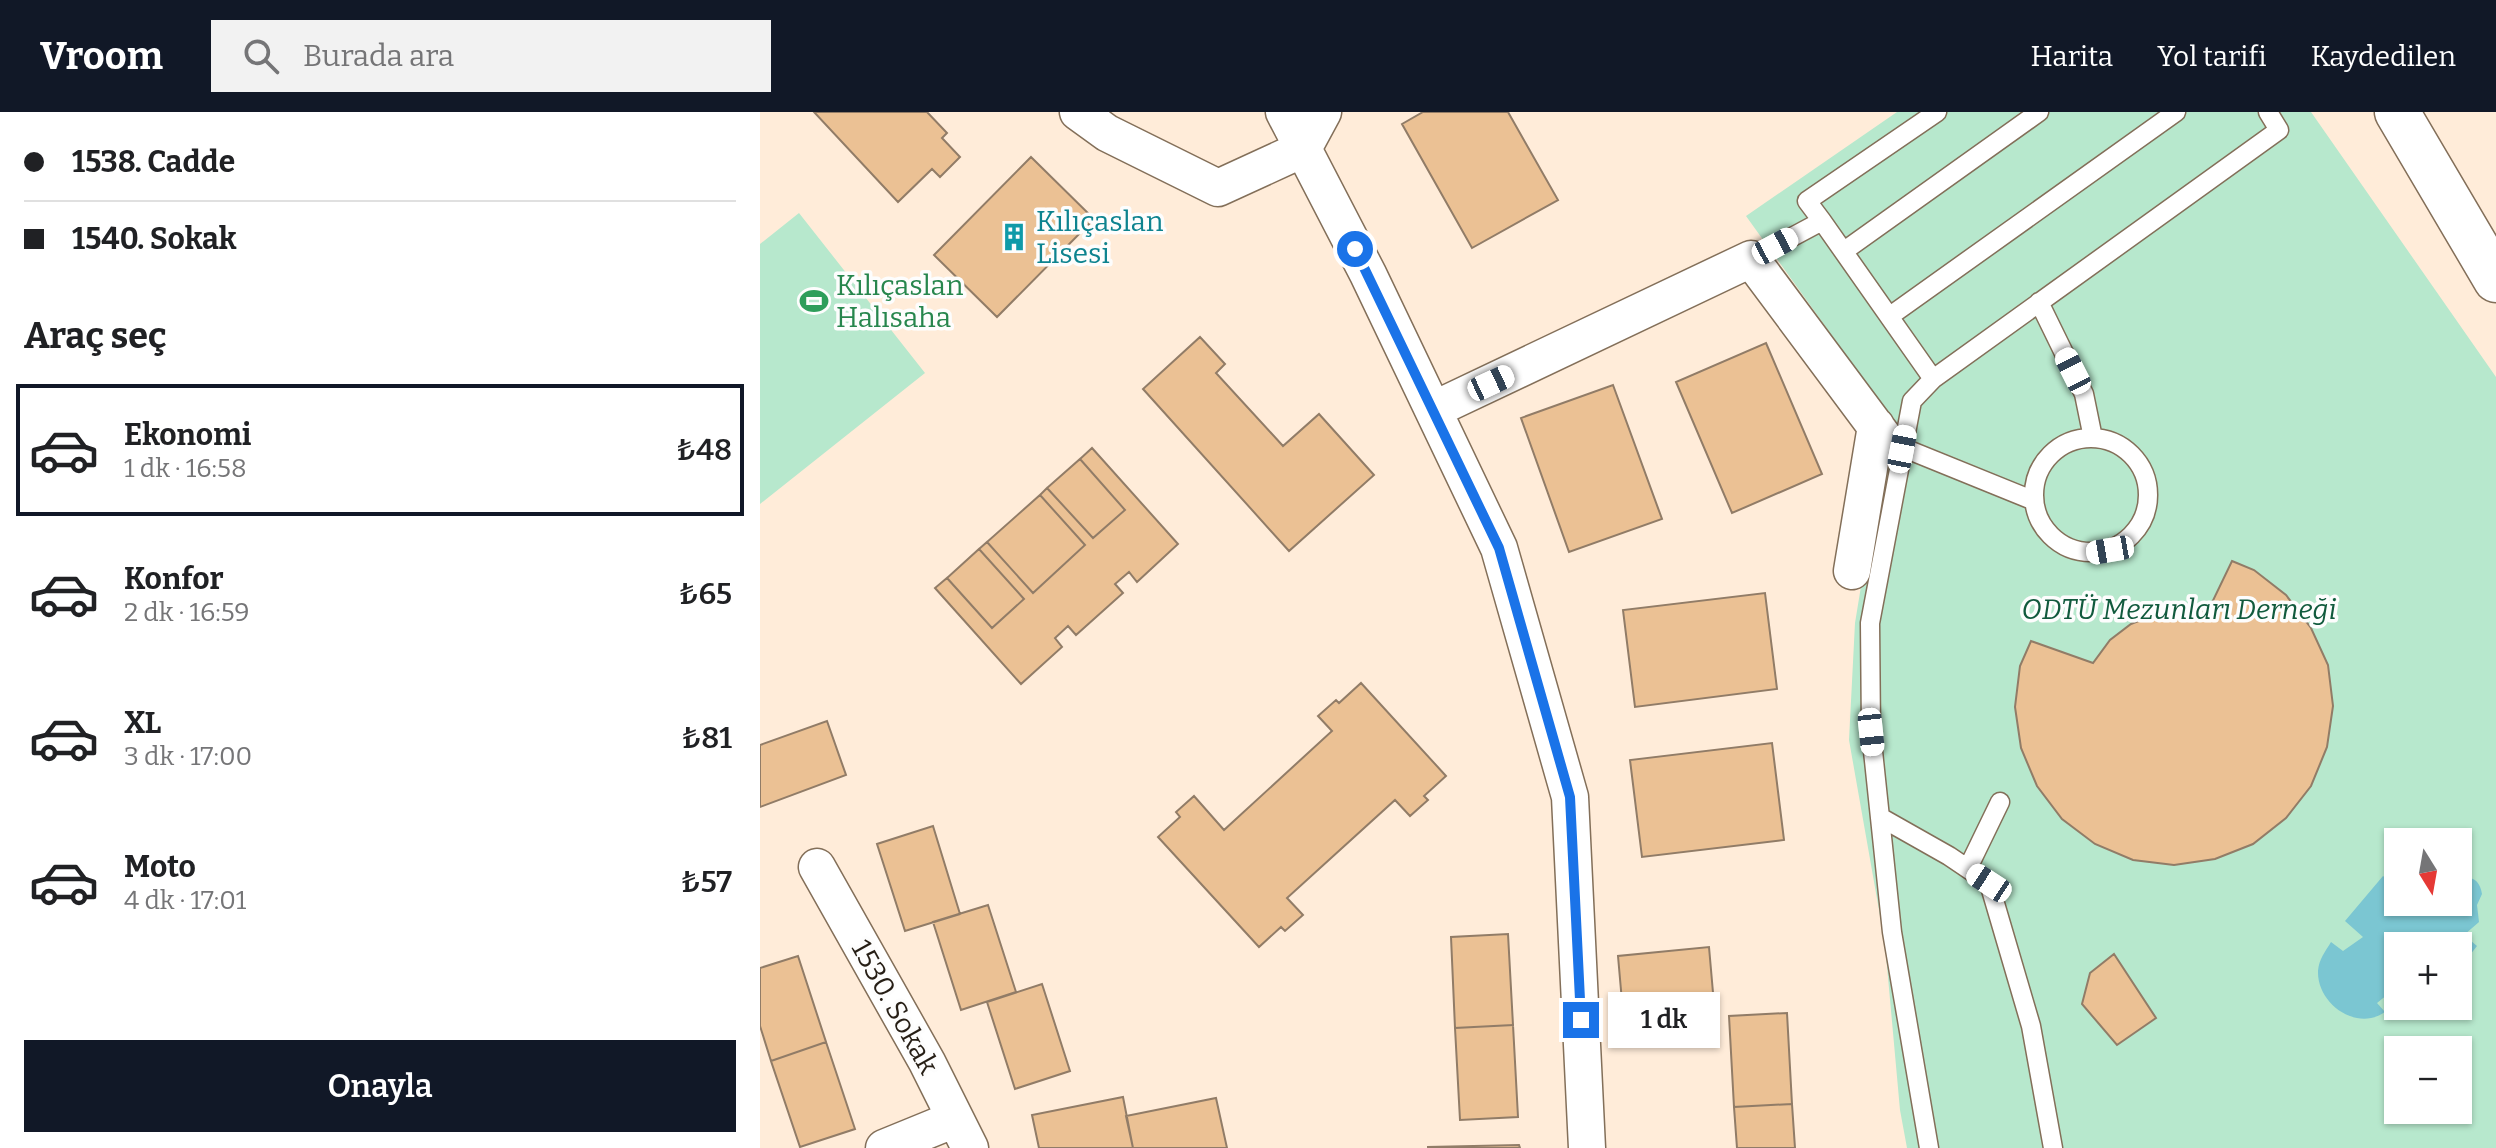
<!DOCTYPE html>
<html lang="tr">
<head>
<meta charset="utf-8">
<style>
	body { margin:0; font-family:Bitter,serif; background:#f2f2f2; color:#202124; height:100vh; display:flex; flex-direction:column; font-size:30px; white-space:nowrap }
	* { box-sizing:border-box; margin:0 }
	p { font-size:26px; color:#757577 }
	.icon { flex:none; width:44px; height:44px; fill:none; stroke:currentColor; stroke-width:2; stroke-linecap:round; stroke-linejoin:round }
	.map { position:relative; flex:1; overflow:hidden }
	.panel { display:flex; flex-direction:column; background:#fff; width:760px }
	.panel>* { flex:none }
	.guide { display:grid; align-content:center; height:176px; padding:0 24px; background:#fff }
	.needle { width:52px; rotate:169deg }
	.buttons { position:absolute; left:1624px; top:716px; display:grid; gap:16px }
	.buttons a { display:grid; place-items:center; width:88px; height:88px; border-radius:0px; background:#fff; box-shadow:0 2px 6px #0004; font-size:40px }
	.end { position:absolute; width:36px; height:36px; margin:-18px; border:10px solid #1a73e8; background:#fff; box-shadow:0 0 0 4px #fff }
	.from { border-radius:50% }
	.bubble { position:absolute; height:56px; border-radius:0px; background:#fff; box-shadow:0 2px 6px #0004; font-size:26px; font-weight:600; line-height:56px; text-align:center }
	.car { position:absolute; width:24px; height:48px; margin:-24px -12px; border-radius:10px; box-shadow:0 0 6px 2px #0007; background:linear-gradient(#fff 24%,#345 0 40%,#fff 0 76%,#345 0 86%,#fff 0) }
	.guide b { display:flex; align-items:center; gap:28px; height:76px; font-size:30px }
	.guide b+b { border-top:2px solid #e0e0e0 }
	.guide i { width:20px; height:20px; background:#202124 }
	ul { padding:0; list-style:none }
	li { display:flex; align-items:center; gap:24px; height:132px; margin:0 16px 12px; padding:0 8px; border:4px solid transparent; border-radius:0px }
	li div { flex:1 }
	li b { display:block; font-size:30px }
	li em { font-style:normal; font-weight:600 }
	li.current { border-color:#111827 }
	li>.icon { width:72px; height:72px; stroke-width:1.5 }
	h2 { padding:0 24px; font-size:36px; line-height:96px }
	.button { display:flex; gap:16px; margin-top:auto; padding:16px 24px }
	.button a { flex:1; height:92px; border-radius:0px; background:#111827; color:#fff; font-size:32px; font-weight:600; line-height:92px; text-align:center }
	header { display:flex; align-items:center; gap:48px; box-sizing:border-box; height:112px; padding:0 40px; background:#111827; color:#fff }
	header strong { font-size:38px }
	nav { display:flex; gap:44px; margin-inline-start:auto; font-size:28px }
	.search { width:560px; height:72px; background:#f2f2f2; display:flex; align-items:center; gap:20px; box-sizing:border-box; padding:0 28px; border-radius:0px; color:#757577; font-size:30px }
	main { display:flex; flex:1; min-height:0 }
	.map>svg:first-child { display:block }
	.green { fill:#b7e8cd; fill-rule:evenodd }
	.water { fill:#7bc6d2 }
	.building { fill:#ebc194; stroke:#917c67; stroke-width:2 }
	.lines { fill:none; stroke-linecap:round; stroke-linejoin:round }
	.service-casing { stroke:#836f59; stroke-width:21 }
	.minor-casing { stroke:#836f59; stroke-width:39 }
	.primary-casing { stroke:#836f59; stroke-width:47 }
	.service { stroke:#fff; stroke-width:18 }
	.minor { stroke:#fff; stroke-width:36 }
	.primary { stroke:#fff; stroke-width:44 }
	.route { stroke:#1a73e8; stroke-width:10 }
	.labels { text-anchor:middle; dominant-baseline:central; stroke-width:7; stroke-linejoin:round; paint-order:stroke }
	.culture-label { font-size:28px; fill:#0d838f; stroke:#fdfdfd; text-anchor:start }
	.leisure-label { font-size:28px; fill:#27864d; stroke:#fdfdfd; text-anchor:start }
	.park-label { font-size:28px; font-style:italic; fill:#115a3d; stroke:#fdfdfd }
	.street-label { font-size:28px; fill:#261e15; stroke:#fdfdfd }
</style>
</head>
<body>
<header>
<strong>Vroom</strong>
<div class="search"><svg class="icon" aria-label="search" viewBox="0 0 24 24"><circle cx="10" cy="10" r="6"/><path d="M15 15l6 6"/></svg>Burada ara</div>
<nav><a>Harita</a><a>Yol tarifi</a><a>Kaydedilen</a></nav>
</header>
<main>
<section class="panel">
<div class="guide">
<b><i class="from"></i>1538. Cadde</b>
<b><i></i>1540. Sokak</b>
</div>
<h2>Araç seç</h2>
<ul>
<li class="current"><svg class="icon" aria-label="car" viewBox="0 0 24 24"><path d="M5 17H2v-5l4-1 3-4h7l3 4 3 1v5h-3M9 17h6M6 11h13"/><circle cx="7" cy="17" r="2"/><circle cx="17" cy="17" r="2"/></svg><div><b>Ekonomi</b><p>1 dk · 16:58</p></div><em>₺48</em></li>
<li><svg class="icon" aria-label="car" viewBox="0 0 24 24"><path d="M5 17H2v-5l4-1 3-4h7l3 4 3 1v5h-3M9 17h6M6 11h13"/><circle cx="7" cy="17" r="2"/><circle cx="17" cy="17" r="2"/></svg><div><b>Konfor</b><p>2 dk · 16:59</p></div><em>₺65</em></li>
<li><svg class="icon" aria-label="car" viewBox="0 0 24 24"><path d="M5 17H2v-5l4-1 3-4h7l3 4 3 1v5h-3M9 17h6M6 11h13"/><circle cx="7" cy="17" r="2"/><circle cx="17" cy="17" r="2"/></svg><div><b>XL</b><p>3 dk · 17:00</p></div><em>₺81</em></li>
<li><svg class="icon" aria-label="car" viewBox="0 0 24 24"><path d="M5 17H2v-5l4-1 3-4h7l3 4 3 1v5h-3M9 17h6M6 11h13"/><circle cx="7" cy="17" r="2"/><circle cx="17" cy="17" r="2"/></svg><div><b>Moto</b><p>4 dk · 17:01</p></div><em>₺57</em></li>
</ul>
<div class="button"><a>Onayla</a></div>
</section>
<div class="map">
<svg width="1736" height="1036" viewBox="0 0 1736 1036">
	<rect width="100%" height="100%" fill="#ffecd9"/>
	<!-- green -->
	<path class="green" d="M1137,0H1551L1736,265V1036H1147L1140,998L1125,832L1089,628L1095,511L1129,303L986,104ZM1638,730H1698V790H1638ZM1638,834H1698V894H1638ZM1638,938H1698V998H1638Z
		M39,101L165,261L0,392V132Z"/>
	<!-- water -->
	<path class="water" d="M1623,764L1638,775V790H1698V767C1712,763 1720,768 1722,782L1717,793L1719,810L1704,823L1717,834L1698,858V834H1638V874L1617,891L1625,900C1597,920 1557,892 1558,859C1559,847 1565,840 1571,830L1583,839L1603,825L1585,809Z"/>
	<!-- building -->
	<path class="building" d="M54,0H167L187,21L182,26L200,45L180,65L172,57L138,90Z
		M663,0H748L798,88L712,136L642,12Z
		M271,45L334,107L237,205L174,143Z
		M440,225L465,252L456,261L523,334L559,302L614,363L529,439L383,277Z
		M1006,231L1062,362L972,401L916,270Z
		M853,273L902,407L809,440L761,306Z
		M332,336L418,432L377,470L369,460L355,472L363,481L316,523L308,514L295,526L302,535L261,572L175,476L187,466L232,516L264,487L219,437L227,430L273,481L325,433L280,383L287,376L333,426L365,398L320,347Z
		M320,347L365,398L333,426L287,376Z
		M280,383L325,433L273,481L227,430Z
		M219,437L264,487L232,516L187,466Z
		M1472,449L1494,458L1526,483L1551,516L1568,553L1573,594L1567,635L1551,674L1526,706L1493,732L1455,747L1414,753L1373,748L1335,732L1302,707L1277,674L1261,636L1255,595L1260,554L1271,529L1333,551L1350,528L1371,512L1396,502L1423,498L1447,501Z
		M1005,481L1017,577L875,595L863,498Z
		M601,571L686,664L664,684L668,688L650,704L635,688L527,786L543,803L525,819L521,815L499,835L398,725L420,705L416,700L434,684L464,718L572,619L558,604L576,588L579,591Z
		M67,609L86,663L0,695V633Z
		M1012,631L1024,728L882,745L870,648Z
		M173,714L200,802L145,819L117,732Z
		M228,793L256,880L201,898L173,810Z
		M748,822L753,913L695,916L691,825Z
		M949,835L954,892L863,901L858,844Z
		M1354,842L1396,906L1357,933L1322,892L1330,861Z
		M38,844L66,930L11,949L0,914V856Z
		M282,872L310,959L255,977L227,890Z
		M1027,901L1032,992L974,995L969,904Z
		M753,913L758,1005L700,1008L695,916Z
		M66,930L95,1017L40,1035L11,949Z
		M363,985L373,1036H279L272,1003Z
		M456,986L467,1036H373L366,1004Z
		M1032,992L1035,1036H977L974,995Z
		M759,1033L760,1036H668V1035Z"/>
	<g class="lines">
		<defs>
			<path id="service" d="M1062,109L1047,89L1177,0
				M1084,139L1279,0
				M991,147L1062,109L1173,267
				M1279,190L1324,282L1333,326
				M1130,204L1416,0
				M1274 383a57 57 0 1 1 114 0a57 57 0 1 1-114 0Z
				M1134,332L1272,388
				M1120,705L1189,744L1229,771L1271,914L1293,1036
				M1208,756L1240,690
				M1169,1036L1132,820L1111,620L1110,511L1152,289L1173,267L1519,18L1508,0"/>
			<path id="minor" d="M318,0L347,21L458,76L543,37L563,0
				M524,0L608,162L739,436L810,685L827,1036
				M673,298L991,147L1125,327
				M1092,459L1116,314
				M57,755L167,950L210,1036
				M124,1036L195,1007"/>
			<path id="primary" d="M1637,0L1736,168"/>
		</defs>
		<!-- service casing -->
		<use href="#service" class="service-casing"/>
		<!-- minor casing -->
		<use href="#minor" class="minor-casing"/>
		<!-- primary casing -->
		<use href="#primary" class="primary-casing"/>
		<!-- service -->
		<use href="#service" class="service"/>
		<!-- minor -->
		<use href="#minor" class="minor"/>
		<!-- primary -->
		<use href="#primary" class="primary"/>
	</g>
	<g class="lines">
		<!-- route -->
		<path class="route" d="M595,137L739,436L810,685L821,908"/>
	</g>
	<!-- icons -->
	<defs>
		<symbol id="building-bare" viewBox="-9 -9 18 18"><path d="M-4-6H4V6H1V3H-1V6H-4ZM-2.5-4.3h1.7v1.8h-1.7ZM.8-4.3h1.7v1.8H.8ZM-2.5-1h1.7V.8h-1.7ZM.8-1h1.7V.8H.8Z" fill="#0f9aa8" stroke="#fdfdfd" stroke-width="2.5" paint-order="stroke"/></symbol>
		<symbol id="stadium-bare" viewBox="-9 -9 18 18"><path d="M0-5a6.5 5 0 1 0 0 10a6.5 5 0 1 0 0-10ZM-3.5-1.8h7v3.6h-7Z" fill="#2e9e5b" stroke="#fdfdfd" stroke-width="2.5" paint-order="stroke"/></symbol>
	</defs>
	<g fill-rule="evenodd">
		<use href="#building-bare" x="234" y="105" width="40" height="40"/>
		<use href="#stadium-bare" x="34" y="169" width="40" height="40"/>
	</g>
	<g class="labels">
		<!-- culture labels -->
		<g class="culture-label">
			<text x="276" y="109">Kılıçaslan<tspan x="276" dy="32">Lisesi</tspan></text>
		</g>
		<!-- leisure labels -->
		<g class="leisure-label">
			<text x="76" y="173">Kılıçaslan<tspan x="76" dy="32">Halısaha</tspan></text>
		</g>
		<!-- park labels -->
		<g class="park-label">
			<text x="1419" y="497">ODTÜ Mezunları Derneği</text>
		</g>
		<!-- street labels -->
		<g class="street-label">
			<text transform="translate(135 895) rotate(61)">1530. Sokak</text>
		</g>
	</g>
</svg>
<div class="buttons">
<a><svg class="needle" viewBox="-14 -14 28 28"><path d="M0-13l5 13h-10z" fill="#e53935"/><path d="M0 13l5-13h-10z" fill="#757577"/></svg></a>
<a>+</a>
<a>−</a>
</div>
<i class="end from" style="left:595px;top:137px"></i>
<i class="end" style="left:821px;top:908px"></i>
<div class="bubble" style="left:848px;top:880px;width:112px">1 dk</div>
<i class="car" style="left:1015px;top:134px;rotate:62deg"></i>
<i class="car" style="left:1313px;top:259px;rotate:333deg"></i>
<i class="car" style="left:731px;top:271px;rotate:65deg"></i>
<i class="car" style="left:1142px;top:337px;rotate:11deg"></i>
<i class="car" style="left:1350px;top:438px;rotate:260deg"></i>
<i class="car" style="left:1111px;top:620px;rotate:174deg"></i>
<i class="car" style="left:1229px;top:771px;rotate:303deg"></i>
</div>
</main>
</body>
</html>
